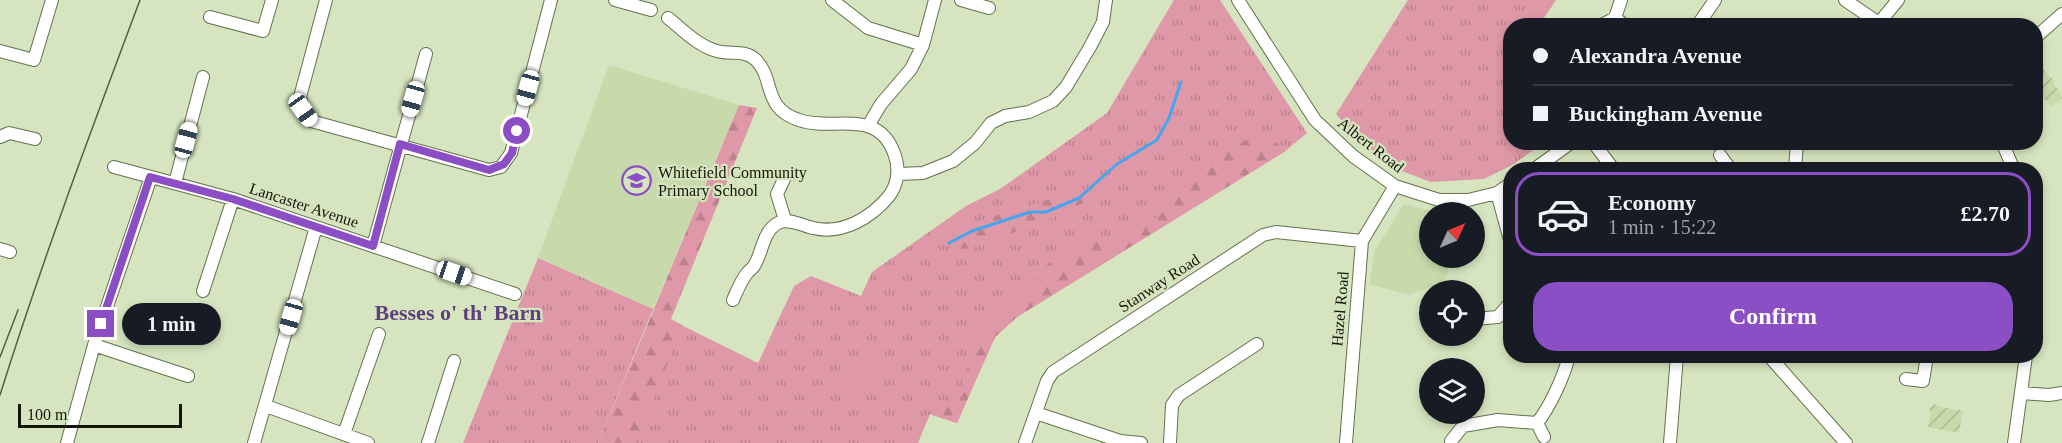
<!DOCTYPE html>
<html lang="en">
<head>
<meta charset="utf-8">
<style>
	body { margin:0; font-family:Georgia,serif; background:#242831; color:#f1f3f6; height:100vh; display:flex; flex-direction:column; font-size:22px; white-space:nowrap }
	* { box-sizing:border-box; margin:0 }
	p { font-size:20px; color:#9ea1a6 }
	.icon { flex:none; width:33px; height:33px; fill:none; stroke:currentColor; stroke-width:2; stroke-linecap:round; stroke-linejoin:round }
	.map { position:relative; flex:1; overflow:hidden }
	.details { position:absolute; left:1503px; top:162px; width:540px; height:201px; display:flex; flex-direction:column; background:#171b24; border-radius:24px; box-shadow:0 3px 9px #0003 }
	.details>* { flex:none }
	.guide { position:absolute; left:1503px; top:18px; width:540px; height:132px; border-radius:24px; box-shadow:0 3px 9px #0003; display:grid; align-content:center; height:132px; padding:0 30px; background:#171b24 }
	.needle { width:39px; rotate:46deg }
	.tools { position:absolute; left:1419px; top:202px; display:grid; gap:12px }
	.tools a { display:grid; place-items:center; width:66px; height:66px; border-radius:50%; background:#171b24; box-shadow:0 3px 9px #0003; font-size:30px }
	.scale { position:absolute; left:18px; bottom:15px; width:164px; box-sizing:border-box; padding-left:6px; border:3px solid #121709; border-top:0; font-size:16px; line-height:21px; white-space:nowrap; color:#121709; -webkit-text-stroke:4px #d6e5bf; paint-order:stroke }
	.end { position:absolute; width:27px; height:27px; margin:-14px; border:8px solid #8b4ec4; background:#fff; box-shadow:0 0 0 3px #fff }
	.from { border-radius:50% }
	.bubble { position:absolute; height:42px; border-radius:21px; background:#171b24; box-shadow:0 3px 9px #0003; font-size:20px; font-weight:800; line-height:42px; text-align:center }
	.car { position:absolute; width:18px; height:36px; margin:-18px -9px; border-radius:8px; box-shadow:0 0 4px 2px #0007; background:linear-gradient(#fff 24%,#345 0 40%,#fff 0 76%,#345 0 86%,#fff 0) }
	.guide b { display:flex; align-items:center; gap:21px; height:57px; font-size:22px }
	.guide b+b { border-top:2px solid #363941 }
	.guide i { width:15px; height:15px; background:#f1f3f6 }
	ul { padding:10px 0 0; list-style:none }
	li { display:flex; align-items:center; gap:18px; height:84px; margin:0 12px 9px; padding:0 18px; border:3px solid transparent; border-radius:24px }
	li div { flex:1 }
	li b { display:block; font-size:22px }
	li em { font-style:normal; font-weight:800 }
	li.on { border-color:#8b4ec4 }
	li>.icon { width:54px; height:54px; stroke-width:1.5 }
	.button { display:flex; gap:12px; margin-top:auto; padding:12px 30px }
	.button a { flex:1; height:69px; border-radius:24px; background:#8b4ec4; color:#fff; font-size:24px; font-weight:800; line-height:69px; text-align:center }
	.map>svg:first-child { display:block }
	.built { fill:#c8daac }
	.industrial { fill:url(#industrial-furrows) }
	.grass { fill:url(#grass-tufts) }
	.forest { fill:url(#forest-firs) }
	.garden { fill:#de98a7 }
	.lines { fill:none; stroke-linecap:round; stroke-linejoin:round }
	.stream { stroke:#46a5ee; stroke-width:3 }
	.minor-casing { stroke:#63714e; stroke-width:14 }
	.minor { stroke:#fff; stroke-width:12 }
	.tram { stroke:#545d47; stroke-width:1.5 }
	.route { stroke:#8b4ec4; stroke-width:8 }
	.labels { text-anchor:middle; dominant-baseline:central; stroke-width:4.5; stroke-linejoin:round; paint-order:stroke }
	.street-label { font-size:16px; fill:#121709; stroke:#d6e5bf }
	.poi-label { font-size:16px; fill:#121709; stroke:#d6e5bf; text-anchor:start }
	.district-label { font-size:22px; font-weight:bold; fill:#5f417d; stroke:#d6e5bf }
</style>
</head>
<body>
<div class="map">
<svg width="2062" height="443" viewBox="0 0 2062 443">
	<defs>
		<pattern id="industrial-furrows" width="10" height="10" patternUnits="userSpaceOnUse" patternTransform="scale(1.5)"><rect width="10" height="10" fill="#c8daac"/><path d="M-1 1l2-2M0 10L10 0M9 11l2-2" fill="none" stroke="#abba93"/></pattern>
		<pattern id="grass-tufts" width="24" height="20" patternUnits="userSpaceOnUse" patternTransform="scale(1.5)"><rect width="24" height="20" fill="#de98a7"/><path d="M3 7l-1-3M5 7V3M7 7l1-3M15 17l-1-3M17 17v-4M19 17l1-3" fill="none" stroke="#bd828e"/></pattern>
		<pattern id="forest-firs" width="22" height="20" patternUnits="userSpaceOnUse" patternTransform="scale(1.5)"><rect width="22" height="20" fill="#de98a7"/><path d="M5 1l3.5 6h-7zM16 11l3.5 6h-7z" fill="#bd828e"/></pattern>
	</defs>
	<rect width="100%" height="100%" fill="#d6e5bf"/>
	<!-- built -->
	<path class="built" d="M609,65L739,105L653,309L538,258Z
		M1404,204L1435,212L1454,213H1430V258H1453L1444,282L1409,295L1369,284L1375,250Z"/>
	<!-- industrial -->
	<path class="industrial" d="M2036,66L2038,69L2041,67L2054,81L2053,83L2062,95V98L2051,107L2036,88Z
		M1935,404L1937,406L1963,411L1959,433L1928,427L1931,413L1929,409Z"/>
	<!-- grass -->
	<path class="grass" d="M1174,0H1220L1307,133L1284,152L1017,317L995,337L957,423L930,414L918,443H620L671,320L758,363L794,286L811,276L861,296L872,272L966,206L1000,189L1107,113Z
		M1408,0H1556L1539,25L1510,26V142L1543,143L1514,164L1484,179L1431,182L1399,170L1361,143L1336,114Z
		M538,258L653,309L598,443H463Z"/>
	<!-- forest -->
	<path class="forest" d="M739,105L757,108L671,319L683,326L635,443H598Z
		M1269,139L1287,150L1017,317L995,337L957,423L932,415L950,403L962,387L968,366V341L972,336L1001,316L1054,257L1079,245L1110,239L1150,225L1161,211L1231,146L1247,140Z
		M1075,189H1086L1091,197L1082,204L1049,219L975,247L964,249L952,247V239L954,232L971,223L1030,206Z"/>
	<!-- garden -->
	<path class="garden" d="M874,350L894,373L855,405L836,381Z"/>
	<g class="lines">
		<!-- stream -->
		<path class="stream" d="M949,243L972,231L1030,212H1046L1079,198L1117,164L1157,140L1169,118L1181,82"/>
		<defs>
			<path id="minor" d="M326,0L300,97L303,110L311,121L489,170L501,167L511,153L551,0
				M615,0L651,10
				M832,0L868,28L923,45
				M961,0L989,8
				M1238,0L1315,120L1353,156L1395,186L1439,200H1468L1497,193L1510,184
				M1845,0L1883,26
				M210,17L263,31L272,0
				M668,18C683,30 698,46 717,51C730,55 745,49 756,60C775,79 762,108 799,120C833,132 877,107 894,153C900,168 898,184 889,196C871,218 842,235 813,228C803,226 788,217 778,223C762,232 763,252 754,266C753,268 750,270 748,272C741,280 737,291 733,300
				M1615,18L1626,26
				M1879,23L1898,0
				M1600,26L1615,18L1621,0
				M1697,26L1715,0
				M2036,37L2062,14
				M0,51L34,60L52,0
				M868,126L881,104L911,69L923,45L935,0
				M0,137L9,133L35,139
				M1593,142L1614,170
				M2002,142L2014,170
				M1720,155L1731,170
				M114,167L233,199L515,294
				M1533,170L1572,142
				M1795,170L1797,142
				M898,174L923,173L953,161L975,143L991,123L1005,116L1029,112L1053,101L1066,87L1090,47L1103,22L1106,0
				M785,177L777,194L785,220
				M175,183L203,77
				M1497,193L1510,240
				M373,246L426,54
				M0,249L10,252
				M203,291L233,199
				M1474,319L1498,317L1510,303
				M94,345L188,376
				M1769,356L1846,443
				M1906,379L1923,381L1927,356
				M2021,393L2049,395L2062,393
				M266,406L368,443
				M1036,413L1120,441L1141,443
				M1537,423L1544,437
				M344,434L379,334
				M1451,441L1463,426L1498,420L1537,423C1550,407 1564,376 1569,356
				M67,443L94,345L151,177
				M254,443L316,227
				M428,443L454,361
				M1025,443L1047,381L1053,372L1263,235L1276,232L1362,241
				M1170,443L1172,405L1179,395L1257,344
				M1346,443L1362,241L1395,186
				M1670,443L1677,356
				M2014,443L2026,356"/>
		</defs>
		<!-- minor casing -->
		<use href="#minor" class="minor-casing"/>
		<!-- minor -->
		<use href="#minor" class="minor"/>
		<!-- tram -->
		<path class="tram" d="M0,357L18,310
			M0,395C42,261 91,131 140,0"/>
	</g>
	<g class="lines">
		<!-- route -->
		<path class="route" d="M101,324L150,177L233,199L373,246L400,144L489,170L504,164L512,153L517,131"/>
	</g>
	<!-- icons -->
	<defs>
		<symbol id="school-ring" viewBox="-11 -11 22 22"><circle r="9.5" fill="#d6e5bf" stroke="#8b4ec4" stroke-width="1.5"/><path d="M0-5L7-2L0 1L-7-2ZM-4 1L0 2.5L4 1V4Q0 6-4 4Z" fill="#8b4ec4"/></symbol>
	</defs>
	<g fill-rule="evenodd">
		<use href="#school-ring" x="620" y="164" width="33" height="33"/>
	</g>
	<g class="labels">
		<!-- street labels -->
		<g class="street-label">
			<text transform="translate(1371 145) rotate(38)">Albert Road</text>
			<text transform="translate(304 205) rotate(18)">Lancaster Avenue</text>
			<text transform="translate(1159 283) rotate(-33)">Stanway Road</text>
			<text transform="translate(1340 309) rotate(-85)">Hazel Road</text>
		</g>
		<!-- poi labels -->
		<g class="poi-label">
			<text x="658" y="172">Whitefield Community<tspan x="658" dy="18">Primary School</tspan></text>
		</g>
		<!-- district labels -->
		<g class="district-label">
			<text x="458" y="312">Besses o' th' Barn</text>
		</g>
	</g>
</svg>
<div class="tools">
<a><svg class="needle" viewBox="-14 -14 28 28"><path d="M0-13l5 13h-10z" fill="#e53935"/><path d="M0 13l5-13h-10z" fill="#9ea1a6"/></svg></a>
<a><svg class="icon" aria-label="locate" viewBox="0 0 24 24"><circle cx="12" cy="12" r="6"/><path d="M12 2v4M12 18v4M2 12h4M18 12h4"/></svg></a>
<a><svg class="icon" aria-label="layers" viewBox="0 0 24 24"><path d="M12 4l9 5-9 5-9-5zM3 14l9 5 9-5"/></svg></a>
</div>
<div class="scale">100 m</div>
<i class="end from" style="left:517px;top:131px"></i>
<i class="end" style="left:101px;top:324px"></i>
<div class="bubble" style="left:122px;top:303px;width:99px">1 min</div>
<i class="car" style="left:528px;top:88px;rotate:195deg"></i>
<i class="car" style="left:413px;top:99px;rotate:196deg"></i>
<i class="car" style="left:303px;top:110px;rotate:145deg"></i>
<i class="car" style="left:186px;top:140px;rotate:15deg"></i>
<i class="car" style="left:454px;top:273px;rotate:109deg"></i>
<i class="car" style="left:291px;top:317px;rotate:196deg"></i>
<div class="guide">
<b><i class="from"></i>Alexandra Avenue</b>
<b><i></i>Buckingham Avenue</b>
</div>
<section class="details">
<ul>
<li class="on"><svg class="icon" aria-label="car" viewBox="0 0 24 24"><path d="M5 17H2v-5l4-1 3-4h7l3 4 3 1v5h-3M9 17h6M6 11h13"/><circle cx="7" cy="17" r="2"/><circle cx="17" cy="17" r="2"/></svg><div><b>Economy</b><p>1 min · 15:22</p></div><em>£2.70</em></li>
</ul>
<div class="button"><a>Confirm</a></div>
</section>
</div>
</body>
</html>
